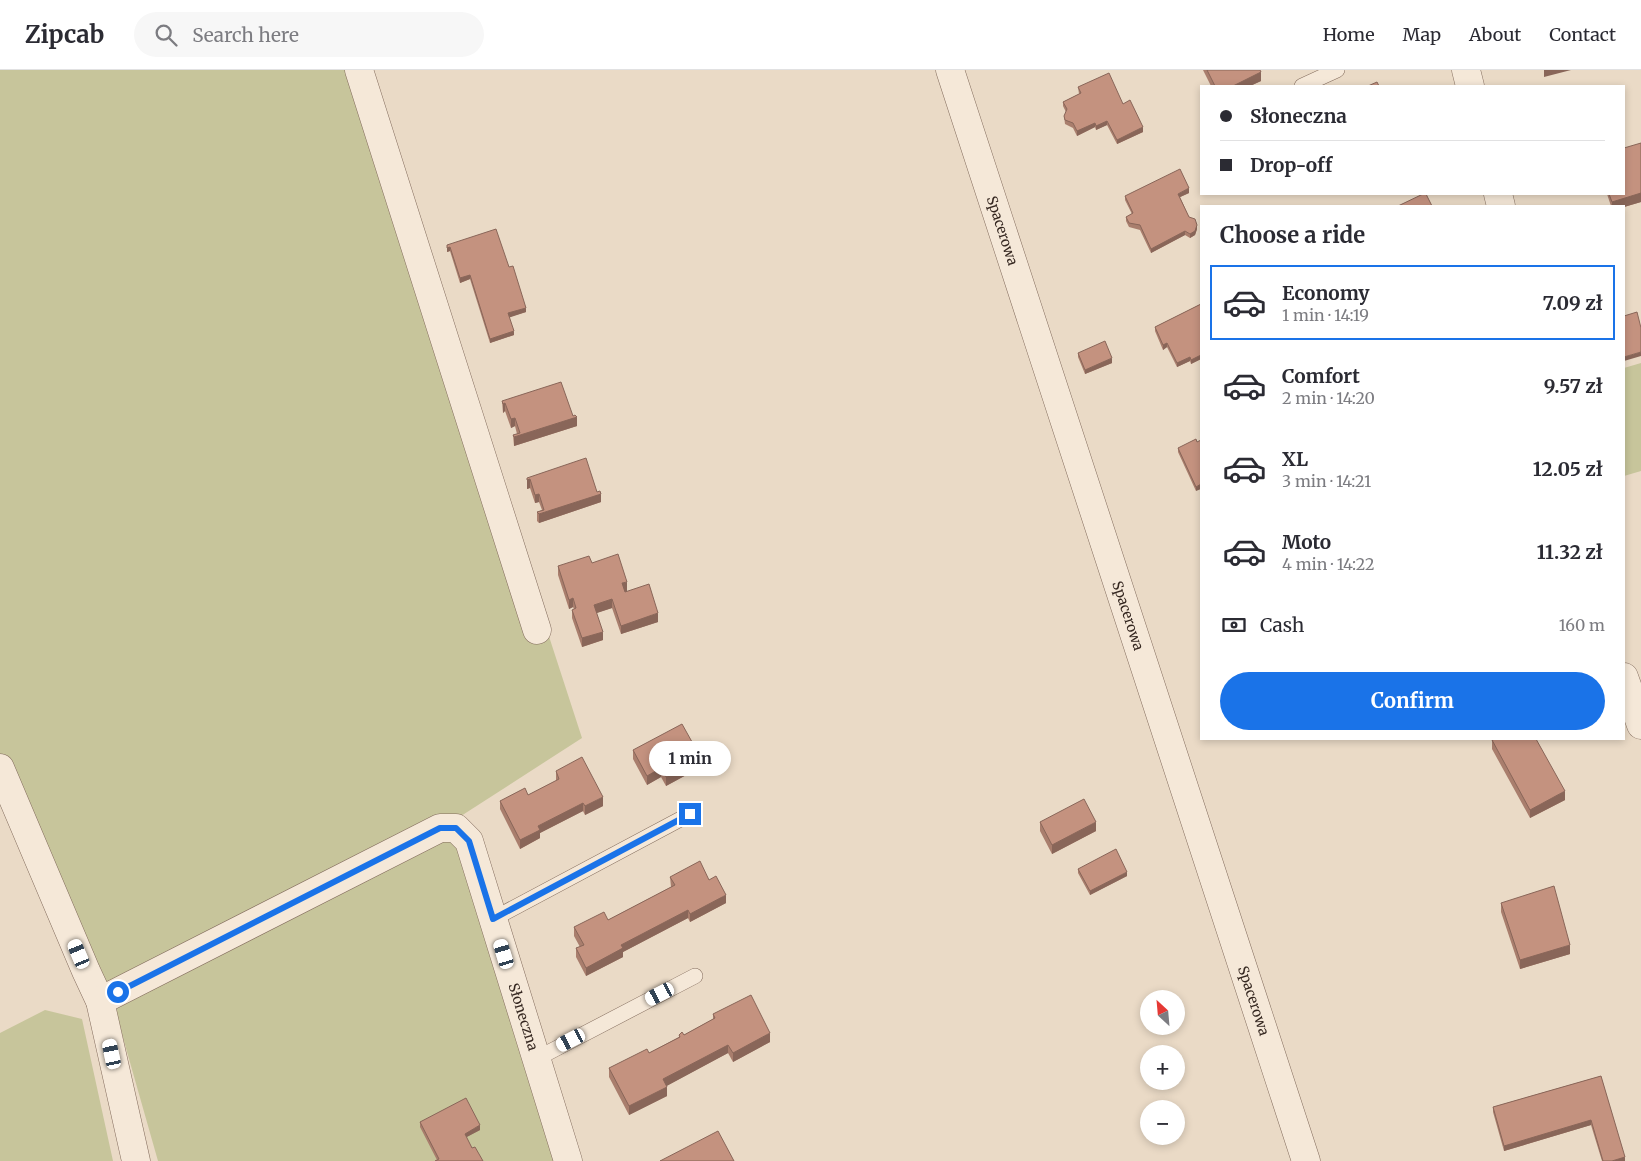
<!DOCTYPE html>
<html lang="en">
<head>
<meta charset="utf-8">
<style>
	body { margin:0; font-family:Merriweather,serif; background:#f7f7f7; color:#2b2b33; height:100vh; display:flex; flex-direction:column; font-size:19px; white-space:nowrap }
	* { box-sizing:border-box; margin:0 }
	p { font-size:16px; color:#7c7c81 }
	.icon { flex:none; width:28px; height:28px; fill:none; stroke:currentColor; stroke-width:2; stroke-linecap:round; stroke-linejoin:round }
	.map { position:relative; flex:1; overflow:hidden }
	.side { position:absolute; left:1200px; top:135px; width:425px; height:535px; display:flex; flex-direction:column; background:#fff; border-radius:0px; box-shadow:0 2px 8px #0003 }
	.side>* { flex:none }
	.banner { position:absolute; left:1200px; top:15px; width:425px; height:110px; border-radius:0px; box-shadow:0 2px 8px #0003; display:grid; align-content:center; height:110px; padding:0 20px; background:#fff }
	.needle { width:32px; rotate:334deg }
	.controls { position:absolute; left:1140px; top:920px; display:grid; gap:10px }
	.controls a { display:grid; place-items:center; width:45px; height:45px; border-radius:50%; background:#fff; box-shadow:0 2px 8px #0003; font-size:25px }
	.end { position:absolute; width:22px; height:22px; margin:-11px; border:6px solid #1a73e8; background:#fff; box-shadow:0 0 0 2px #fff }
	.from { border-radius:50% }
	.bubble { position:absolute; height:35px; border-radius:18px; background:#fff; box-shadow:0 2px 8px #0003; font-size:16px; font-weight:700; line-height:35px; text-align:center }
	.car { position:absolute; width:15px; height:30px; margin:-15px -8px; border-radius:6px; box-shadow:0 0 4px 1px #0007; background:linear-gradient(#fff 24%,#345 0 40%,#fff 0 76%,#345 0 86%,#fff 0) }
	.banner b { display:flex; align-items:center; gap:18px; height:48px; font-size:19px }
	.banner b+b { border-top:1px solid #e1e1e2 }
	.banner i { width:12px; height:12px; background:#2b2b33 }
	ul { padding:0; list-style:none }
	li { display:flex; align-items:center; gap:15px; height:75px; margin:0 10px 8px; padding:0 10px; border:2px solid transparent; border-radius:0px }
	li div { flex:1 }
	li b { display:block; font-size:19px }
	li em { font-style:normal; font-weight:700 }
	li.active { border-color:#1a73e8 }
	li>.icon { width:45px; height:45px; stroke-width:1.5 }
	h2 { padding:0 20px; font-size:22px; line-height:60px }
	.pay { display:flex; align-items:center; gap:12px; height:55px; padding:0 20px; font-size:19px }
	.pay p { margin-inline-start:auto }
	.action { display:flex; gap:10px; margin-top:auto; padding:10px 20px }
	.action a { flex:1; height:58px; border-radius:30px; background:#1a73e8; color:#fff; font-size:20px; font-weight:700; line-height:58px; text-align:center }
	header { display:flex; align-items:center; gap:30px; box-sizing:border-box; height:70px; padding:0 25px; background:#fff; border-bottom:1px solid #e1e1e2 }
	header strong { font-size:24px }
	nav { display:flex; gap:28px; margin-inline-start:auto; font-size:18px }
	.search { width:350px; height:45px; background:#f7f7f7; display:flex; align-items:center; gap:12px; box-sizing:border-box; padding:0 18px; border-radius:28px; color:#7c7c81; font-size:19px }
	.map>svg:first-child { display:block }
	.green { fill:#c7c59b }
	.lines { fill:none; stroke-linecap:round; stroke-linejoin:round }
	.service-casing { stroke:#836c5d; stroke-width:16 }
	.minor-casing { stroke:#836c5d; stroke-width:29 }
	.service { stroke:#f5e8d8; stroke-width:15 }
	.minor { stroke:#f5e8d8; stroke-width:28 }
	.wall { fill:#a97e6d }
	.shaded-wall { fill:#896659 }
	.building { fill:#c4927f; stroke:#896659 }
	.route { stroke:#1a73e8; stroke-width:6 }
	.labels { text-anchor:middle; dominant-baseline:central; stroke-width:4; stroke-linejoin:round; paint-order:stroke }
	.street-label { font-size:14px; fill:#352720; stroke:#f2e5d5 }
</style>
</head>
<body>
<header>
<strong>Zipcab</strong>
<div class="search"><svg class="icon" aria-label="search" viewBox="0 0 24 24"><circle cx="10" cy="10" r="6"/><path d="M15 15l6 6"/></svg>Search here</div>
<nav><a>Home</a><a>Map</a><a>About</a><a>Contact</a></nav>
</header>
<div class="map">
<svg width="1641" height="1091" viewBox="0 0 1641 1091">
	<rect width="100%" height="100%" fill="#eadac6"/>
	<!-- green -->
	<path class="green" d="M0,0H365L582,668L461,746L568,1091H158L112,929L0,711Z
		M1641,293V401L1624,406V298Z
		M45,940L82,949L113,1091H0V963Z"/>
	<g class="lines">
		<defs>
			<path id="service" d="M1302,16L1337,0
				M493,849L690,744
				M536,989L695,906"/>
			<g id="minor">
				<path d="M359,0L537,560"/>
				<path id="s1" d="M950,0L1306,1091"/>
				<path d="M1466,0L1470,16"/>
				<path d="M1498,124L1501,136"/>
				<path d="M1624,607L1641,655"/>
				<path d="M0,698L86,901L100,931L136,1091"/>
				<path id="s2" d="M100,931L440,758H456L469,771L568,1091"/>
			</g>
		</defs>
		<!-- service casing -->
		<use href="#service" class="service-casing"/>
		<!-- minor casing -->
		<use href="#minor" class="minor-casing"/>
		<!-- service -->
		<use href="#service" class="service"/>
		<!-- minor -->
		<use href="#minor" class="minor"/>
	</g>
	<!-- wall -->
	<path class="wall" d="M1203,0H1260L1261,11L1250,16H1211Z
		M1078,17L1123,34L1143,62L1117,74L1107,55L1096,60L1095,57L1077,66L1073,58L1065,54L1064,46L1066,42L1063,36V32L1079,24Z
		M1641,73V132L1624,137L1611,136L1607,124H1624Z
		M1189,123L1180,127L1189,147L1197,159L1195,165L1190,168L1185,165L1151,183L1140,160L1129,157L1126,151V147L1132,144L1125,130V126Z
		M447,175L509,197L526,242L509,247L514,265L490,273L470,209L460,213L450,181L447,182Z
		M1201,234V289L1191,294L1190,291L1177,297L1167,277L1163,280L1155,261V257Z
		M1078,283L1112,293L1085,304L1078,287Z
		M502,331L573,346L577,356L514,376L513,365L517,364L515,356L511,358L505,341L503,343Z
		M1197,372L1196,421L1178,382V378Z
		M527,408L597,422L601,432L539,453L537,451V442L542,440L539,432L535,433L530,418L527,419Z
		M592,493L627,521L658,552L621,564L612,538L596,543L603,570L582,577L572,548V540L574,539L573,537L569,539L558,505V496Z
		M1492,670L1565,730L1530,748L1492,679Z
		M633,680L701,697L666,716L661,707L647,715L633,689Z
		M556,701L603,736L585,745L583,741L540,763V768L520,779L500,739V731L528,725L556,711Z
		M1040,752L1096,761L1052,784L1040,761Z
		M1078,799L1127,806L1090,825L1078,803Z
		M670,807L709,810L726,833L690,852L688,848L623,882V887L586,906L576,887V878L580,877L574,866V857L608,850L671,817Z
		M1501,833L1570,884L1520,899L1501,842Z
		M713,944L770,972L733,992L728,983L666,1016L667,1026L629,1045L609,1007V998L649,983L679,967V965H684L713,949Z
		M1601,1006L1625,1091H1602L1591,1055L1504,1081L1493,1042V1037Z
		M420,1052L480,1060L466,1067L472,1078L437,1090L420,1057Z"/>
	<!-- shaded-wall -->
	<path class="shaded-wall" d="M1544,0H1571L1544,7Z
		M1261,2V11L1250,16H1233Z
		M1107,51V55L1096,60V56Z
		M1095,53V57L1077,66V61Z
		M1143,57V62L1117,74V70Z
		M1189,118V123L1178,128V124Z
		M1641,123V132L1624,137L1612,136V132Z
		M1197,155V159L1195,165L1190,168V164Z
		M1185,161V165L1151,183V179Z
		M450,177V181L447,182V178Z
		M470,205V209L460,213V208Z
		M526,238V242L508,248V243Z
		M514,261V265L490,273V269Z
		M1167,273V277L1163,280V275Z
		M1641,282V286L1624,291V287Z
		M1201,285V289L1191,294V290Z
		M1190,287V291L1177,297V293Z
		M1112,288V293L1085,304V300Z
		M505,333V341L503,343V334Z
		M577,347V356L514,376V367Z
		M515,348V356L511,358V349Z
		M530,409V418L527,419V410Z
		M1201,414V419L1196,421V417Z
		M539,424V432L535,433V425Z
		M601,424V432L539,453V444Z
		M627,512V521L622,522V513Z
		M573,528V537L569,539V530Z
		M612,529V538L594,544V535Z
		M658,543V552L621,564V556Z
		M603,562V570L582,577V568Z
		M701,688V697L666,716V707Z
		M661,698V707L647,715V706Z
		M1565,721V730L1530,748V740Z
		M603,727V736L585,745V736Z
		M583,733V741L540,763V768L520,779V770L538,756Z
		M1096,752V761L1052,784V775Z
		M1127,802V806L1090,825V821Z
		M726,825V833L690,852V844Z
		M688,840V848L623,882V887L586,906V898L621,875Z
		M1570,875V884L1520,899V890Z
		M770,963V972L733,992V983Z
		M728,975V983L663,1018V1009Z
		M667,1017V1026L629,1045V1036Z
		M1591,1050V1055L1504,1081V1076Z
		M480,1055V1060L465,1068V1064Z
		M1625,1087V1091H1612Z"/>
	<!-- building -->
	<path class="building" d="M1207,0H1260L1261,2L1233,16H1215Z
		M1109,3L1123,34L1130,30L1143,57L1117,70L1107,51L1096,56L1095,53L1077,61L1073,53L1065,50L1064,46L1067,39L1063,32L1081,23L1078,17Z
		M1377,12L1379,16H1368Z
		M1641,73V123L1612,132L1609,124H1624V78Z
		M1180,99L1189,118L1178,124L1189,147L1195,149L1197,155L1195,161L1190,164L1185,161L1151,179L1140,155L1129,153L1126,147L1133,143L1125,126Z
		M1423,124H1426L1432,136H1398Z
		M496,159L509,197L513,196L526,238L508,243L514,261L490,269L470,205L460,208L450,177L447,178V175Z
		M1201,234V285L1191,290L1190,287L1177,293L1167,273L1163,275L1155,257Z
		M1637,242L1641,258V282L1624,287V246Z
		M1105,271L1112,288L1085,300L1078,283Z
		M561,312L573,346L575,345L577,347L514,367L513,365L520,363L515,348L511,349L505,333L503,334L502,331Z
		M1196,369L1197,372L1201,370V414L1196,417L1178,378Z
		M586,388L597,422L600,421L601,424L539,444L537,442L544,440L539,424L535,425L530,409L527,410V408Z
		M618,484L627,512L622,513L625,522L649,514L658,543L621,556L612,529L594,535L603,562L582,568L572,540L576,538L573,528L569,530L558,496L589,486L592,493Z
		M682,654L701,688L666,707L661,698L647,706L633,680Z
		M1496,669H1536L1565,721L1530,740L1492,670Z
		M582,687L603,727L585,736L583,733L538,756L540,760L520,770L500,731L525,718L528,725L559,709L556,701Z
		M1084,729L1096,752L1052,775L1040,752Z
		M1116,779L1127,802L1090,821L1078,799Z
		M700,791L709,810L716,806L726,825L690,844L688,840L621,875L623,878L586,898L576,878L584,875L574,857L604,842L608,850L675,815L670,807Z
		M1554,816L1570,875L1520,890L1501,833Z
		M751,925L770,963L733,983L728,975L663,1009L667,1017L629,1036L609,998L647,979L649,983L680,967L679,965L682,962L684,965L715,948L713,944Z
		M1601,1006L1625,1087L1612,1091H1603L1591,1050L1504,1076L1493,1037Z
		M466,1028L480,1055L465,1064L472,1078L475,1077L483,1091H435L439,1089L420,1052Z
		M718,1061L734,1091H660Z"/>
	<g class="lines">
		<!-- route -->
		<path class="route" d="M118,922L440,758H456L469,771L493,849L690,744"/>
	</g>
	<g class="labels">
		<!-- street labels -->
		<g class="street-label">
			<text stroke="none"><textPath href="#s1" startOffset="169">Spacerowa</textPath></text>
			<text stroke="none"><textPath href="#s1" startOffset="574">Spacerowa</textPath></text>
			<text stroke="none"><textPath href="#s1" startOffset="979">Spacerowa</textPath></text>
			<text stroke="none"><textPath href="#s2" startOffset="600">Słoneczna</textPath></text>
		</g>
	</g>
</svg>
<div class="controls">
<a><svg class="needle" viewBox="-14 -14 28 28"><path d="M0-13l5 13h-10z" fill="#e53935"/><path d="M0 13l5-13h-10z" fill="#7c7c81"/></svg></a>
<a>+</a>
<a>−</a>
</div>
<i class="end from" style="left:118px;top:922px"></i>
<i class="end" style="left:690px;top:744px"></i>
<div class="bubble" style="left:649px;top:671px;width:82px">1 min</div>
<i class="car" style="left:79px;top:884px;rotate:337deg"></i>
<i class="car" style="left:504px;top:884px;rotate:343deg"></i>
<i class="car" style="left:660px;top:924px;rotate:243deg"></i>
<i class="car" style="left:571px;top:970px;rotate:243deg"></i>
<i class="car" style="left:112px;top:984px;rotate:348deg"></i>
<div class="banner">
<b><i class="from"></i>Słoneczna</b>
<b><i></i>Drop-off</b>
</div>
<section class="side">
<h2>Choose a ride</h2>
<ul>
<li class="active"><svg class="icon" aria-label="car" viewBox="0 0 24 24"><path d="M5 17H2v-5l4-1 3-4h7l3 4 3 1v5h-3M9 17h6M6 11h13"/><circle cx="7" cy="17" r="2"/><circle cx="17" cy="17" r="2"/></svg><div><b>Economy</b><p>1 min · 14:19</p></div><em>7.09 zł</em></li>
<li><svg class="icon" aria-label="car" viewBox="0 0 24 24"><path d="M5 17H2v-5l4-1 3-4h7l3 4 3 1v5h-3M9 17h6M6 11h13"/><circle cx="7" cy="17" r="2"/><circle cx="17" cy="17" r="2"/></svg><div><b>Comfort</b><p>2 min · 14:20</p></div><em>9.57 zł</em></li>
<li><svg class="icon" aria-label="car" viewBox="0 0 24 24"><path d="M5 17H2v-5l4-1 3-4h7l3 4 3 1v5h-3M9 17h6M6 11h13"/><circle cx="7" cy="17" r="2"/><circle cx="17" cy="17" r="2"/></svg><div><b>XL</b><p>3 min · 14:21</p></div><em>12.05 zł</em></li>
<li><svg class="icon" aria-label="car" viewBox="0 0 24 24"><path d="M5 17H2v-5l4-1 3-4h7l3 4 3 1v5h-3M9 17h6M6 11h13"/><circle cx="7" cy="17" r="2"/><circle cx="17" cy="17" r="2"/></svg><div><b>Moto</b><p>4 min · 14:22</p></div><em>11.32 zł</em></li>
</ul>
<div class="pay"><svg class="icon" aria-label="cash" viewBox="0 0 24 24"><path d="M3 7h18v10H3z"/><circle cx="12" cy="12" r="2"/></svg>Cash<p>160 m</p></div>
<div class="action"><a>Confirm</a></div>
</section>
</div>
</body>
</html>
